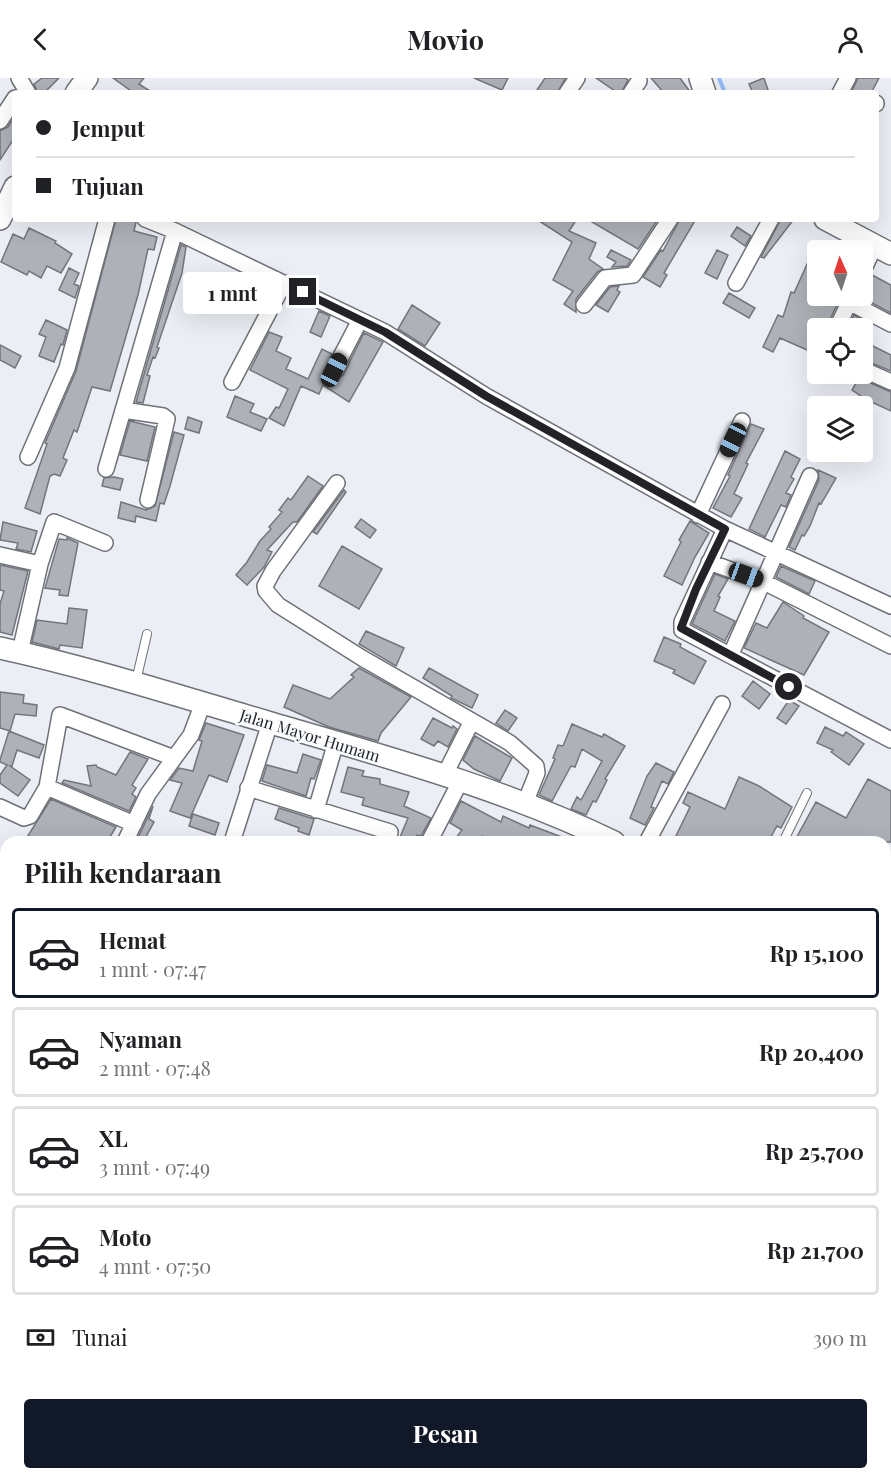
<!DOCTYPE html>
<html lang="id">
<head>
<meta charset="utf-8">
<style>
	body { margin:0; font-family:"Playfair Display",serif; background:#f2f2f2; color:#202124; height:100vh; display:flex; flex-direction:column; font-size:22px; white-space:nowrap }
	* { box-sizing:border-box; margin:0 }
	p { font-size:20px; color:#757577 }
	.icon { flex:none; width:33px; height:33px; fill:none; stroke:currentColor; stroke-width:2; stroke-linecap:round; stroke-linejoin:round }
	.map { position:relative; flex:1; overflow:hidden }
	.drawer { position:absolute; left:0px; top:758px; width:891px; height:644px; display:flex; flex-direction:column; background:#fff; border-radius:18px 18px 0 0; box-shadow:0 6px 24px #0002 }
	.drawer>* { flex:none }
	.hud { position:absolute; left:12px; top:12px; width:867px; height:132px; border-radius:6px; box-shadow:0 6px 24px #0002; display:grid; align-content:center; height:132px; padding:0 24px; background:#fff }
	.needle { width:39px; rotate:357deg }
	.controls { position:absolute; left:807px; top:162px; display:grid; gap:12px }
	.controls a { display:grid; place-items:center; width:66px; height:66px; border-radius:6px; background:#fff; box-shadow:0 6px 24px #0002; font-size:30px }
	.end { position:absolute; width:27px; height:27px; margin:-14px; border:8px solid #222326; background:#fff; box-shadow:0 0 0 3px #fff }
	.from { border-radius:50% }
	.bubble { position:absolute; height:42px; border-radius:6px; background:#fff; box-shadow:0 6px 24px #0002; font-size:20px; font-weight:700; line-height:42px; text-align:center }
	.car { position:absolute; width:18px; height:36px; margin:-18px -9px; border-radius:8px; box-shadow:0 0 4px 2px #0007; background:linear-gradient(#222 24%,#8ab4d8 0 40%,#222 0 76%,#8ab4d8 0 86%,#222 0) }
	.hud b { display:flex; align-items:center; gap:21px; height:57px; font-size:22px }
	.hud b+b { border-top:2px solid #e0e0e0 }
	.hud i { width:15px; height:15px; background:#202124 }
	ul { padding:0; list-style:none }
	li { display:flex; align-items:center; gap:18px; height:90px; margin:0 12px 9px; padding:0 12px; border:3px solid #e0e0e0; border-radius:6px }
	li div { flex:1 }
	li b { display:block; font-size:22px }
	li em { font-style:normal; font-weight:700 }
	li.on { border-color:#111827 }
	li>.icon { width:54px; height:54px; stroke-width:1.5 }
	h2 { padding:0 24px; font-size:27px; line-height:72px }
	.pay { display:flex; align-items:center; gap:15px; height:66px; padding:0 24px; font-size:22px }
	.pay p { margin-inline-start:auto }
	.action { display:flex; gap:12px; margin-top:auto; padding:12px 24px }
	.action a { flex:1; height:69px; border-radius:6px; background:#111827; color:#fff; font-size:24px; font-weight:700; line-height:69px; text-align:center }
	header { display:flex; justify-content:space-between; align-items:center; height:78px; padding:0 24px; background:#fff; font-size:27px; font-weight:700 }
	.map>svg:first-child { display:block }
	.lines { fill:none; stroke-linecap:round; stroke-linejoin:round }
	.stream { stroke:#94bbf8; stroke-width:4 }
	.building { fill:#aeb2b8; stroke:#72767b; stroke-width:1.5 }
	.lane-casing { stroke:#6e7176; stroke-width:10 }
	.street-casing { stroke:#6e7176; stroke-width:18 }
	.secondary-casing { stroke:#6e7176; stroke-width:24 }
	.primary-casing { stroke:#6e7176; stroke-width:26 }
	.lane { stroke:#fff; stroke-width:8 }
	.street { stroke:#fff; stroke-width:15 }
	.secondary { stroke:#fff; stroke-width:21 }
	.primary { stroke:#fff; stroke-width:22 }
	.route { stroke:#222326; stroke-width:8 }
	.labels { text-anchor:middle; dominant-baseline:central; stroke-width:5; stroke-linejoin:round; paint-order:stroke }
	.street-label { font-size:16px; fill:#222326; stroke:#fafcfe }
</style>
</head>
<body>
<header><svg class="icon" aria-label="back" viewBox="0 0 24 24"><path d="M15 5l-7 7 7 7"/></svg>Movio<svg class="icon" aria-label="person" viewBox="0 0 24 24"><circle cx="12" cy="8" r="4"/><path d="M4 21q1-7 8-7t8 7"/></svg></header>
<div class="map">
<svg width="891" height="1400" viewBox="0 0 891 1400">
	<rect width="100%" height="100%" fill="#ebeef4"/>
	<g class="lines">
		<!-- stream -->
		<path class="stream" d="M719,0L725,15"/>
	</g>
	<!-- building -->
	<path class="building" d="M42,0H59L44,15H38L34,6Z
		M113,0H144L139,6L153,15H134Z
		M474,0H508L502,12Z
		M545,0H564L565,1L557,15H543L537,12Z
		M596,0H625L628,2L621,15H618Z
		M651,0H680L691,15H664Z
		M764,0L769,15H753L749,6Z
		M858,0H879L871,15H851Z
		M15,38V59L0,82V53L8,49Z
		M116,141H129L136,144L134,153L157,159L154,172L148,171L138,217L110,313L92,309L77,354L74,352L63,380L67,382L60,398L54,396L50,398L40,436L25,430L47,366L45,365L76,293Z
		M536,141H577L569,153L596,165L589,181L603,191L597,194L576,221V234L564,226L573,213L553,202L572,164Z
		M587,141H658L638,171Z
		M680,141H696L664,195L667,197L660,209L643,199L661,172L663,173Z
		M781,141H794L764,180L761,179Z
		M737,149L751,158L745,168L731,158Z
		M29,150L56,163L55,165L72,176L61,195L47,188L41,200L29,193L27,197L1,184L13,156L24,161Z
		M818,162V218H841L826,250H818V267L814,275L780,260L773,274L763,269L778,237L783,239L791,214L794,215Z
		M181,167L186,169L182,195L157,269L159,270L155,280L153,279L147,297L150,298L143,325L136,324Z
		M611,172L631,182L627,188L612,189L616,184L607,179Z
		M717,172L728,177L717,201L705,195Z
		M69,190L79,195L74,206L79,208L75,220L59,212Z
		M872,197L891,207V235L861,219Z
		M619,208L617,212L620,214L608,234L596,227L610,209Z
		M729,215L755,230L749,240L723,225Z
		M412,227L440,245L425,268L398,251Z
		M319,233L330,238L321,259L310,254Z
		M854,237L872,247L862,267V250H848Z
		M46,242L67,252L63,267L61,266L54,284L39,278L46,259L39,256Z
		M269,254L282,259L276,273L291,280L286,291L308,301L322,271L332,276L324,293L329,300L335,302L343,297L364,255L383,264L349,324L323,307L319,316L301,308L284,348L269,340L276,329L279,330L288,311L250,292Z
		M867,265L891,277V293L862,281V274Z
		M0,267L21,278L15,290L0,282Z
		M859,300L891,314V333L867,322L852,312Z
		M235,318L254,326L250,334L267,341L261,353L227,339Z
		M188,339L202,344L199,355L185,351Z
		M130,343L155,349L147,383L120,377Z
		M751,346L764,351L746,385L748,386L734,416L742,420L731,439L713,430L730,398L728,397Z
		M174,354L184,357L170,408L164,426L160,425L156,443L136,438L135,444L118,440L121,424L146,432L155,428Z
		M785,373L800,381L791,399L794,401L786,415L791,417L786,429L781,427L765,459L749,451Z
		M818,392L836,400L821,426L819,425L810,448L804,458L802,457L795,472L789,469L819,402Z
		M308,398L323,408L297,444H293L267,472L272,474L264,489L247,507L236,497L247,484L260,463L271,451L269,449L282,434L279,432L288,420L291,422Z
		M114,399L123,401L120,412L102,408L104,400Z
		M344,412L346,414L317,456L313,454Z
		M361,441L376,452L370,460L355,449Z
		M690,443L709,455L695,479L682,507L664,498L681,464L679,462Z
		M3,444L37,453L31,474L16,471L18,465L0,462Z
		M67,460L78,465L68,518L59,517L60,512L45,510L59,461L67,462Z
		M342,468L382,491L359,531L319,508Z
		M0,487L28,493L12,557L0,554V526L4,513L0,512Z
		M781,488L815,503L809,516L776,499Z
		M715,496L728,501L718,518L720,519L714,533L735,543L725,563L692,546Z
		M783,524L804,538L803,540L829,554L804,597L744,570L756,545L767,550Z
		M69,530L87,532L82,570L60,567L59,571L32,564L37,542L67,546Z
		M366,553L404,570L396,588L359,566Z
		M664,559L681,566L680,569L706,583L694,606L673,595L675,592L654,583Z
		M359,590L411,619L381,655L378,663L329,649L284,629L293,607L330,621L354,599L351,597Z
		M429,590L478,617L472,630L451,620L452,618L423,600Z
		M753,603L770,616L759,631L742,618Z
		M0,614L24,617L23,625L37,627L36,638L15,636L10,653L0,650Z
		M789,622L799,628L786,646L777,640Z
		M505,632L517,640L508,653L496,645Z
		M433,640L452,650L453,648L457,651L448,669L438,663L434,668L421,661Z
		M206,645L244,657L227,704L209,697L190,740L170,733L182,705L170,702L179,690L193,693L202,663L199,662Z
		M572,646L602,659L604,656L625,668L605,701L607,702L596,724L593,723L586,737L571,731L577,719L581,722L602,683L582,671L575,689L571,688L552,723L539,717L555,681L553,680L558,667L563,668Z
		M825,649L843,658L846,654L864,666L849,687L831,674L833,672L817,665Z
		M9,653L44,667L39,680L17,672L12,688H10L30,702L18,718L0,705V697L7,687L0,684V682Z
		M475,658L512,680L500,703L474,691L463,682Z
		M130,674L148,681L132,707L136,710L132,716L136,719L129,733L62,705L64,702L91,708L87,688L96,687L97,689L116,697Z
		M303,676L321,682L314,701L311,700L306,718L262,703L267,687L297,695Z
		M656,685L674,694L668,706L662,703L651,729L654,730L645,747L630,740L647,698Z
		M348,689L364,693L362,698L380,701V706L409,714L404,728L431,740L421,758L417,757L413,764H398L408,740L362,727L364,720L341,714Z
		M739,699L759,708L792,729L781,750L777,748L768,764H673L690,729L683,725L688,714L725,731Z
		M868,701L891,713V764H794L816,724L846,740Z
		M51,721L116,749L107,764H24Z
		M461,723L501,744L503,738L529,750L530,747L575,764H494L482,758L479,764H453L462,752L450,745Z
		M153,728L149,741L154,744L143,764H136Z
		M279,730L314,741L309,757L298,753L299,750L275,741Z
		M193,736L219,745L215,757L189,748Z"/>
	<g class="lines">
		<defs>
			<path id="lane" d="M136,603L147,556
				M783,764L807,715"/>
			<path id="street" d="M19,0L28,15
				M567,15L577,0
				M631,15L639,3
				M840,15L848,0
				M876,26V25
				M0,43L15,20
				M145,141L175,153L385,254L486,318L725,451L682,544V552L891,662
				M862,195L875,167
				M736,205L771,141
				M849,224L891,246
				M584,227L605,200L633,197L670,141
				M837,250L852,218
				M862,291L891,304
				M334,292L360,242
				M232,304L284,205
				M123,332L163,338L167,341L148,422
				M28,379L67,290L107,141
				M106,391L175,153
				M337,405L273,493L265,508L266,513L278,527L362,580L510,665L536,688L537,695L525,725
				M698,437L742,343
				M725,451L891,528
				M0,477L40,486
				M709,484L764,504L891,568
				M20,574L40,486L54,444L105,465
				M731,576L810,398
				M444,698L472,643
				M47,709L134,746
				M248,710L390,754L388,764
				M0,729L24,740L30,738L47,709L60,637L174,680
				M316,732L336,664
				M125,764L148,716L191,657L203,625
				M232,764L270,645
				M429,764L460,704
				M647,764L722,626
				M0,839L6,830
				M0,941L6,944
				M0,966L6,956
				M0,1026L6,1020
				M0,1060L6,1066
				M294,1395L302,1400"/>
			<path id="secondary" d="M700,0L705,15
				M76,15L87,0
				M0,141L15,109
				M825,141L891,176
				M0,570C92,590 181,619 271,645C387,679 505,711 614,764
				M885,917L890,942"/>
			<path id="primary" d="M885,950L890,942
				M499,1400L505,1395"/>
		</defs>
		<!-- lane casing -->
		<use href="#lane" class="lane-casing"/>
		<!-- street casing -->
		<use href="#street" class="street-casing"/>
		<!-- secondary casing -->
		<use href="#secondary" class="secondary-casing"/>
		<!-- primary casing -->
		<use href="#primary" class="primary-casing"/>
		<!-- lane -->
		<use href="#lane" class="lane"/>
		<!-- street -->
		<use href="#street" class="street"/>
		<!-- secondary -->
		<use href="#secondary" class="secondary"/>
		<!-- primary -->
		<use href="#primary" class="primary"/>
	</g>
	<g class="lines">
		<!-- route -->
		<path class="route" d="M303,214L385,254L486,318L725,451L696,511L681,550L789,609"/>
	</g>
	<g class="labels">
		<!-- street labels -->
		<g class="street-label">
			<text transform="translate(310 657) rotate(17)">Jalan Mayor Humam</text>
		</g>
	</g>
</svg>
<div class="controls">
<a><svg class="needle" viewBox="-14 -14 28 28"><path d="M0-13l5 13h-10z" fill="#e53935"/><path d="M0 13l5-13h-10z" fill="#757577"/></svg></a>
<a><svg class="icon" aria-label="locate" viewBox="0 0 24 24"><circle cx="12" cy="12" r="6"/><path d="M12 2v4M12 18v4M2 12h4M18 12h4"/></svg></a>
<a><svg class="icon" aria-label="layers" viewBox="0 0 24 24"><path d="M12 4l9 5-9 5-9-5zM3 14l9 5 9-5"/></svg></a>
</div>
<i class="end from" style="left:789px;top:609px"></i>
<i class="end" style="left:303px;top:214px"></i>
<div class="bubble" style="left:183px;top:194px;width:99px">1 mnt</div>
<i class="car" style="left:334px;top:292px;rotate:27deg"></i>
<i class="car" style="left:733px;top:362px;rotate:206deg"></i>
<i class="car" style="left:746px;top:497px;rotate:110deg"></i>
<div class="hud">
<b><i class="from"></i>Jemput</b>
<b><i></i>Tujuan</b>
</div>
<section class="drawer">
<h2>Pilih kendaraan</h2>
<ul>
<li class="on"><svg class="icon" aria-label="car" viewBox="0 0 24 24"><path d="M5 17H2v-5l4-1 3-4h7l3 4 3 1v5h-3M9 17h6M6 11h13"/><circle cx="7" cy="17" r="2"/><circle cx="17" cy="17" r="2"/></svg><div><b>Hemat</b><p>1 mnt · 07:47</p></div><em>Rp 15,100</em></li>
<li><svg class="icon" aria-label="car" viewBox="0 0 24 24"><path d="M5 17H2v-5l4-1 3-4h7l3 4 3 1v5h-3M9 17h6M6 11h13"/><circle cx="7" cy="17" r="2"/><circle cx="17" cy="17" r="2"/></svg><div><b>Nyaman</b><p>2 mnt · 07:48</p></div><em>Rp 20,400</em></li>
<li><svg class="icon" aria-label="car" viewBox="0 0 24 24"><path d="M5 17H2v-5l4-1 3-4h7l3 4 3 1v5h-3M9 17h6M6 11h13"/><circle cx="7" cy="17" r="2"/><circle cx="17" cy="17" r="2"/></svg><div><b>XL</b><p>3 mnt · 07:49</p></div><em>Rp 25,700</em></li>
<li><svg class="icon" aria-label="car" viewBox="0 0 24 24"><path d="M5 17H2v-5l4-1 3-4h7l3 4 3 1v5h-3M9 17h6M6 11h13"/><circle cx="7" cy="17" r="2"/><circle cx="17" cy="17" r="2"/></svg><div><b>Moto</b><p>4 mnt · 07:50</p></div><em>Rp 21,700</em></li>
</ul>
<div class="pay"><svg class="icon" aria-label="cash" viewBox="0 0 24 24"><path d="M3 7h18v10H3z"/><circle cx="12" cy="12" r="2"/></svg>Tunai<p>390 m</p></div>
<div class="action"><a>Pesan</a></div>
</section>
</div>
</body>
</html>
